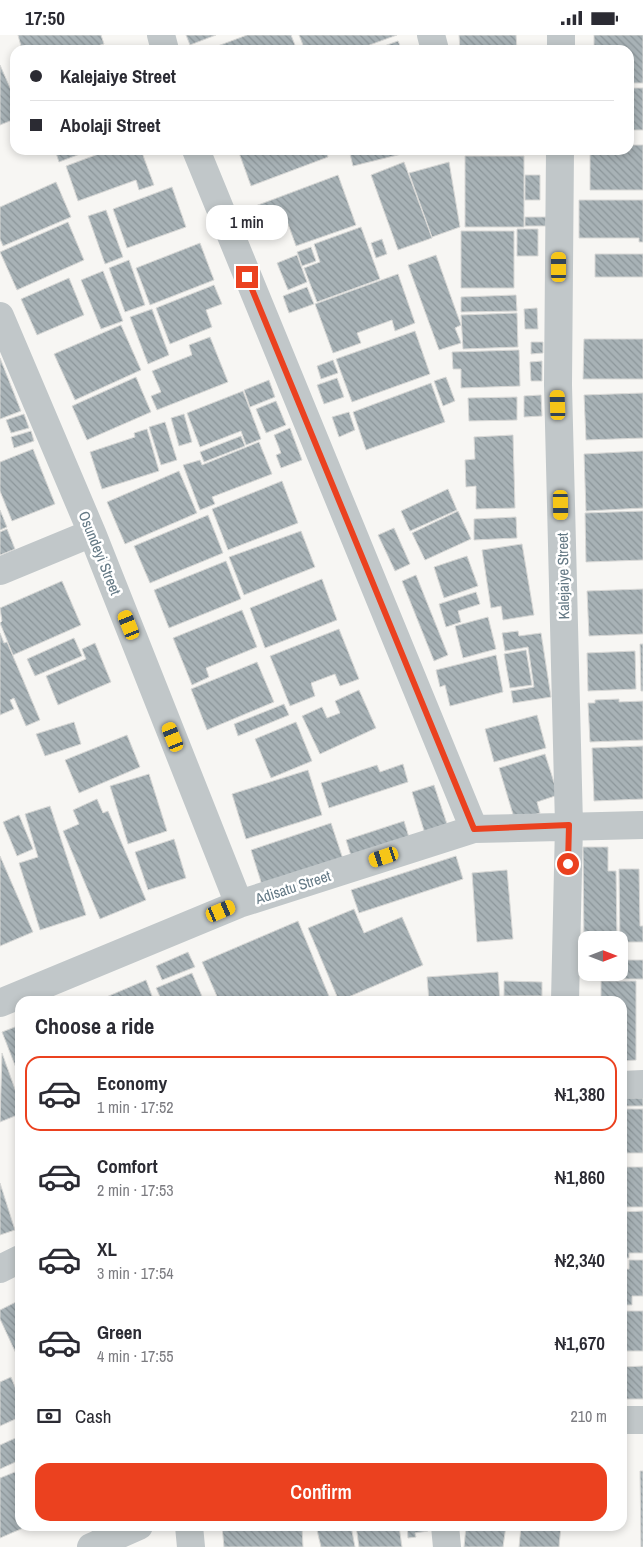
<!DOCTYPE html>
<html lang="en">
<head>
<meta charset="utf-8">
<style>
	body { margin:0; font-family:"Archivo Narrow",sans-serif; background:#f7f7f7; color:#2b2b33; height:100vh; display:flex; flex-direction:column; font-size:19px; white-space:nowrap }
	* { box-sizing:border-box; margin:0 }
	p { font-size:16px; color:#7c7c81 }
	.icon { flex:none; width:28px; height:28px; fill:none; stroke:currentColor; stroke-width:2; stroke-linecap:round; stroke-linejoin:round }
	.map { position:relative; flex:1; overflow:hidden }
	.side { position:absolute; left:15px; top:961px; width:612px; height:535px; display:flex; flex-direction:column; background:#fff; border-radius:15px; box-shadow:0 2px 8px #0003 }
	.side>* { flex:none }
	.top-card { position:absolute; left:10px; top:10px; width:624px; height:110px; border-radius:15px; box-shadow:0 2px 8px #0003; display:grid; align-content:center; height:110px; padding:0 20px; background:#fff }
	.needle { width:32px; rotate:90deg }
	.controls { position:absolute; left:578px; top:896px; display:grid; gap:10px }
	.controls a { display:grid; place-items:center; width:50px; height:50px; border-radius:10px; background:#fff; box-shadow:0 2px 8px #0003; font-size:25px }
	.end { position:absolute; width:22px; height:22px; margin:-11px; border:6px solid #eb411f; background:#fff; box-shadow:0 0 0 2px #fff }
	.from { border-radius:50% }
	.bubble { position:absolute; height:35px; border-radius:15px; background:#fff; box-shadow:0 2px 8px #0003; font-size:16px; font-weight:600; line-height:35px; text-align:center }
	.car { position:absolute; width:15px; height:30px; margin:-15px -8px; border-radius:6px; box-shadow:0 0 4px 1px #0007; background:linear-gradient(#f5c518 24%,#345 0 40%,#f5c518 0 76%,#345 0 86%,#f5c518 0) }
	.top-card b { display:flex; align-items:center; gap:18px; height:48px; font-size:19px }
	.top-card b+b { border-top:1px solid #e1e1e2 }
	.top-card i { width:12px; height:12px; background:#2b2b33 }
	ul { padding:0; list-style:none }
	li { display:flex; align-items:center; gap:15px; height:75px; margin:0 10px 8px; padding:0 10px; border:2px solid transparent; border-radius:15px }
	li div { flex:1 }
	li b { display:block; font-size:19px }
	li em { font-style:normal; font-weight:600 }
	li.active { border-color:#eb411f }
	li>.icon { width:45px; height:45px; stroke-width:1.5 }
	h2 { padding:0 20px; font-size:22px; line-height:60px }
	.pay { display:flex; align-items:center; gap:12px; height:55px; padding:0 20px; font-size:19px }
	.pay p { margin-inline-start:auto }
	.primary-button { display:flex; gap:10px; margin-top:auto; padding:10px 20px }
	.primary-button a { flex:1; height:58px; border-radius:15px; background:#eb411f; color:#fff; font-size:20px; font-weight:600; line-height:58px; text-align:center }
	.status { display:flex; justify-content:space-between; align-items:center; height:35px; padding:0 25px; background:#fff; direction:ltr }
	.status svg { height:14px; fill:currentColor }
	.map>svg:first-child { display:block }
	.building { fill:url(#building-back-hatch); stroke:#d8d8d6 }
	.lines { fill:none; stroke-linecap:round; stroke-linejoin:round }
	.minor { stroke:#c1c7c9; stroke-width:28 }
	.route { stroke:#eb411f; stroke-width:6 }
	.labels { text-anchor:middle; dominant-baseline:central; stroke-width:5; stroke-linejoin:round; paint-order:stroke }
	.street-label { font-size:15px; fill:#647985; stroke:#fff }
</style>
</head>
<body>
<div class="status"><b>17:50</b><svg viewBox="0 0 49 12"><path d="M0 12V9h3v3zM5 12V6h3v6zM10 12V3h3v9zM15 12V0h3v12zM26 1h20v11H26zM47 4h2v5h-2z"/></svg></div>
<div class="map">
<svg width="643" height="1512" viewBox="0 0 643 1512">
	<defs>
		<pattern id="building-back-hatch" width="6" height="6" patternUnits="userSpaceOnUse" patternTransform="scale(1.25)"><rect width="6" height="6" fill="#a8b2b6"/><path d="M-1 5l2 2M0 0l6 6M5-1l2 2" fill="none" stroke="#8c969a"/></pattern>
	</defs>
	<rect width="100%" height="100%" fill="#f7f6f3"/>
	<!-- building -->
	<path class="building" d="M18,0H101L104,9L84,15H22Z
		M186,0H216L190,10Z
		M247,0H291L297,15H207Z
		M299,0H397L356,15H305Z
		M459,0H516L517,15H460Z
		M594,0H643V48H629V15H594Z
		M398,6L402,15H373Z
		M0,30L15,64V84L0,90Z
		M629,53H643V95H629Z
		M629,110H643V155H590V115H629Z
		M55,115H78L80,119L59,127Z
		M87,115H100L88,119Z
		M109,115H141L154,150L139,155L136,145L78,166L66,131Z
		M238,115H326L328,122L251,151Z
		M349,115H418L353,131Z
		M465,121H524V192H465Z
		M404,127L432,203L398,215L371,140Z
		M449,127L460,192L432,202L409,138Z
		M338,140L356,190L296,211L287,186L258,196L250,173Z
		M525,140H540V165H525Z
		M56,147L71,182L3,211L0,204V172Z
		M172,152L186,192L127,213L113,174Z
		M579,165H643V207H639V203H579Z
		M106,175L123,222L105,229L88,181Z
		M525,182H546V191H525Z
		M68,187L84,225L17,255L0,217Z
		M361,192L380,244L317,267L304,233L320,227L314,209Z
		M517,194H538V221H517Z
		M461,196H514V253H461Z
		M382,204L387,219L376,223L371,208Z
		M200,208L214,245L150,270L136,233Z
		M311,212L316,226L302,231L297,217Z
		M595,219H643V242H595Z
		M297,220L307,247L288,255L277,228Z
		M436,220L461,290L455,293L461,308L439,315L408,230Z
		M129,225L145,270L125,277L109,233Z
		M103,236L123,286L101,294L81,245Z
		M398,239L415,288L395,296L392,285L357,298L361,308L333,318L315,269Z
		M69,243L84,280L37,300L21,264Z
		M214,250L222,269L206,275L212,292L170,309L156,273Z
		M307,252L314,269L289,278L283,261Z
		M516,260L517,276L461,277V262Z
		M537,273L538,294H525L524,274Z
		M152,274L169,320L148,329L130,282Z
		M517,278L518,312L463,314L461,280Z
		M121,290L141,335L75,365L54,319Z
		M415,296L430,339L352,367L336,324Z
		M210,302L228,347L157,375L151,361L161,357L152,336L192,320L189,310Z
		M584,304H643V344H583Z
		M531,307H543V318L531,319Z
		M519,315L520,351L461,353V334H453L452,317Z
		M0,323L21,376L0,384Z
		M333,325L338,338L321,344L317,331Z
		M542,326V346H531L530,327Z
		M136,342L151,377L87,405L72,371Z
		M446,342L455,366L443,371L434,346Z
		M337,343L344,362L324,369L317,350Z
		M269,345L275,362L250,372L244,355Z
		M431,348L445,387L366,415L353,377Z
		M243,356L261,404L246,410L241,396L200,412L187,378Z
		M643,358V403L586,405L584,360Z
		M541,360L542,381L524,382V361Z
		M517,362V385L469,386L468,363Z
		M276,366L286,390L266,398L256,374Z
		M349,377L355,395L339,402L332,382Z
		M24,379L29,393L11,398L6,385Z
		M184,379L192,407L179,411L171,383Z
		M165,387L177,425L161,430L149,392Z
		M290,393L302,425L281,433L276,420L281,418L274,400Z
		M147,394L159,436L102,454L90,417L135,402L134,398Z
		M31,396L34,406L14,413L11,402Z
		M513,400L515,473L476,474V451L466,452L465,425L475,424L474,402Z
		M241,401L245,411L204,427L200,417Z
		M259,407L272,439L212,462L215,469L200,475L183,430L200,425L202,430Z
		M33,414L55,469L12,486L0,456V427Z
		M643,416V473L586,476L584,419Z
		M179,436L197,478L125,509L107,467Z
		M282,446L298,488L228,515L212,474Z
		M448,454L457,475L410,496L401,476Z
		M0,475L7,492L0,495Z
		M458,476L471,504L425,525L412,498Z
		M643,476V525L586,527L585,478Z
		M208,480L223,518L150,548L134,511Z
		M516,482L517,503L474,505V484Z
		M394,493L410,529L395,536L378,500Z
		M7,494L15,514L0,520V497Z
		M301,496L315,532L244,560L229,522Z
		M522,509L534,580L503,585L501,571L491,573L482,515Z
		M467,521L478,551L444,563L434,532Z
		M226,526L241,564L169,593L154,555Z
		M416,540L448,620L434,626L402,546Z
		M322,544L337,585L265,613L250,573Z
		M62,546L81,590L13,620L0,588L2,586L0,573Z
		M643,554V599L589,601L587,556Z
		M476,557L480,569L458,576L461,587L446,592L439,569Z
		M242,575L257,612L206,633L209,642L192,650L173,603Z
		M488,582L496,614L463,623L455,591Z
		M339,594L359,644L340,651L335,639L311,648L315,661L290,671L270,621Z
		M518,596L519,601L541,598L551,662L513,668L511,656L534,652L528,612L505,616L502,598Z
		M0,598L4,608L7,607L40,685L26,691L14,663L10,665L14,674L0,680Z
		M74,603L82,621L35,641L27,624Z
		M95,608L111,647L58,670L46,641L86,624L82,614Z
		M640,609H643V656H641Z
		M526,615L532,650L510,653L504,619Z
		M635,616L636,654L588,656L587,618Z
		M496,620L503,657L450,671L445,650L440,652L436,635Z
		M257,627L274,667L207,695L191,654Z
		M359,655L376,693L320,719L302,681L322,672L327,683L340,678L335,666Z
		M619,664V667L643,666V705L590,707L588,668H595V665Z
		M284,669L289,680L238,701L234,689Z
		M537,680L546,713L494,727L485,694Z
		M74,687L81,709L45,721L36,699Z
		M296,687L312,726L271,743L255,704Z
		M127,700L140,732L79,758L65,725Z
		M643,711V764L594,766L592,713Z
		M545,719L558,760L537,767L540,778L515,786L499,733Z
		M403,729L408,747L329,773L321,748L377,730L380,737Z
		M308,735L322,780L246,804L232,759Z
		M149,739L167,796L128,809L110,751Z
		M434,750L449,795L426,802L412,757Z
		M97,764L103,778L108,776L146,865L100,884L63,796L79,789L73,775Z
		M50,771L86,880L40,895L19,828L38,822L25,779Z
		M19,780L33,814L17,821L3,787Z
		M404,786L411,809L353,827L346,805Z
		M331,788L343,824L262,850L251,815Z
		M174,804L186,843L148,855L135,817Z
		M583,812H608V836H616L617,905H586V907H584Z
		M0,821L33,897L0,911Z
		M456,821L463,844L359,878L351,855Z
		M619,834H639L640,891H643V907H620Z
		M507,835L513,904L477,907L472,838Z
		M354,874L364,898L402,882L423,930L339,966L308,893Z
		M298,886L331,966H219L202,927Z
		M188,917L195,932L162,945L156,931Z
		M619,925H643V944H609L608,938H619Z
		M498,937L500,966H429L427,942Z
		M192,938L204,966H162L156,953Z
		M146,945L154,966H106L104,963Z
		M504,946L542,947V961H504Z
		M601,946H636V1025L622,1026V966H601Z
		M20,990V1043L2,997Z
		M2,1018L20,1068V1079L0,1087Z
		M622,1063H643V1071H622Z
		M622,1074H643V1118H622Z
		M622,1132H643V1172H622Z
		M0,1148L15,1195L0,1200Z
		M643,1176V1218H629V1223H622V1177Z
		M629,1225H643V1261H632V1270H622V1234H629Z
		M20,1265V1327L0,1284V1275Z
		M622,1276H643V1316H622Z
		M643,1331V1364H622V1332Z
		M11,1342L20,1364V1382L0,1391V1347Z
		M20,1401V1425L0,1434V1410Z
		M20,1435V1491H28L0,1503V1443Z
		M640,1436H643V1512H641Z
		M90,1491H122L95,1503Z
		M222,1491H302L303,1512H224Z
		M316,1491H351L355,1512H321Z
		M356,1491H399L402,1512H359Z
		M407,1491H427L428,1496L415,1498L416,1502L408,1503Z
		M466,1491H506L503,1512H464Z
		M521,1491H561L559,1512H519Z"/>
	<g class="lines">
		<!-- minor -->
		<path class="minor" d="M161,0L165,15
			M431,0L435,15
			M561,15V0
			M196,115L474,794
			M560,115L558,350L569,790L565,966
			M0,281L92,498L239,869
			M0,536L92,498
			M0,968L239,869L474,794L643,790
			M622,1050L643,1049
			M0,1234L20,1224
			M622,1385H643
			M189,1491L191,1512
			M445,1491L447,1512
			M91,1512L139,1491"/>
	</g>
	<g class="lines">
		<!-- route -->
		<path class="route" d="M247,242L474,794L569,790L568,829"/>
	</g>
	<g class="labels">
		<!-- street labels -->
		<g class="street-label">
			<text transform="translate(100 518) rotate(68)">Osundeyi Street</text>
			<text transform="translate(563 541) rotate(-91)">Kalejaiye Street</text>
			<text transform="translate(293 852) rotate(-18)">Adisatu Street</text>
		</g>
	</g>
</svg>
<div class="controls">
<a><svg class="needle" viewBox="-14 -14 28 28"><path d="M0-13l5 13h-10z" fill="#e53935"/><path d="M0 13l5-13h-10z" fill="#7c7c81"/></svg></a>
</div>
<i class="end from" style="left:568px;top:829px"></i>
<i class="end" style="left:247px;top:242px"></i>
<div class="bubble" style="left:206px;top:170px;width:82px">1 min</div>
<i class="car" style="left:559px;top:232px;rotate:0deg"></i>
<i class="car" style="left:558px;top:370px;rotate:358deg"></i>
<i class="car" style="left:561px;top:470px;rotate:179deg"></i>
<i class="car" style="left:129px;top:590px;rotate:338deg"></i>
<i class="car" style="left:173px;top:702px;rotate:338deg"></i>
<i class="car" style="left:384px;top:822px;rotate:252deg"></i>
<i class="car" style="left:221px;top:876px;rotate:67deg"></i>
<div class="top-card">
<b><i class="from"></i>Kalejaiye Street</b>
<b><i></i>Abolaji Street</b>
</div>
<section class="side">
<h2>Choose a ride</h2>
<ul>
<li class="active"><svg class="icon" aria-label="car" viewBox="0 0 24 24"><path d="M5 17H2v-5l4-1 3-4h7l3 4 3 1v5h-3M9 17h6M6 11h13"/><circle cx="7" cy="17" r="2"/><circle cx="17" cy="17" r="2"/></svg><div><b>Economy</b><p>1 min · 17:52</p></div><em>₦1,380</em></li>
<li><svg class="icon" aria-label="car" viewBox="0 0 24 24"><path d="M5 17H2v-5l4-1 3-4h7l3 4 3 1v5h-3M9 17h6M6 11h13"/><circle cx="7" cy="17" r="2"/><circle cx="17" cy="17" r="2"/></svg><div><b>Comfort</b><p>2 min · 17:53</p></div><em>₦1,860</em></li>
<li><svg class="icon" aria-label="car" viewBox="0 0 24 24"><path d="M5 17H2v-5l4-1 3-4h7l3 4 3 1v5h-3M9 17h6M6 11h13"/><circle cx="7" cy="17" r="2"/><circle cx="17" cy="17" r="2"/></svg><div><b>XL</b><p>3 min · 17:54</p></div><em>₦2,340</em></li>
<li><svg class="icon" aria-label="car" viewBox="0 0 24 24"><path d="M5 17H2v-5l4-1 3-4h7l3 4 3 1v5h-3M9 17h6M6 11h13"/><circle cx="7" cy="17" r="2"/><circle cx="17" cy="17" r="2"/></svg><div><b>Green</b><p>4 min · 17:55</p></div><em>₦1,670</em></li>
</ul>
<div class="pay"><svg class="icon" aria-label="cash" viewBox="0 0 24 24"><path d="M3 7h18v10H3z"/><circle cx="12" cy="12" r="2"/></svg>Cash<p>210 m</p></div>
<div class="primary-button"><a>Confirm</a></div>
</section>
</div>
</body>
</html>
